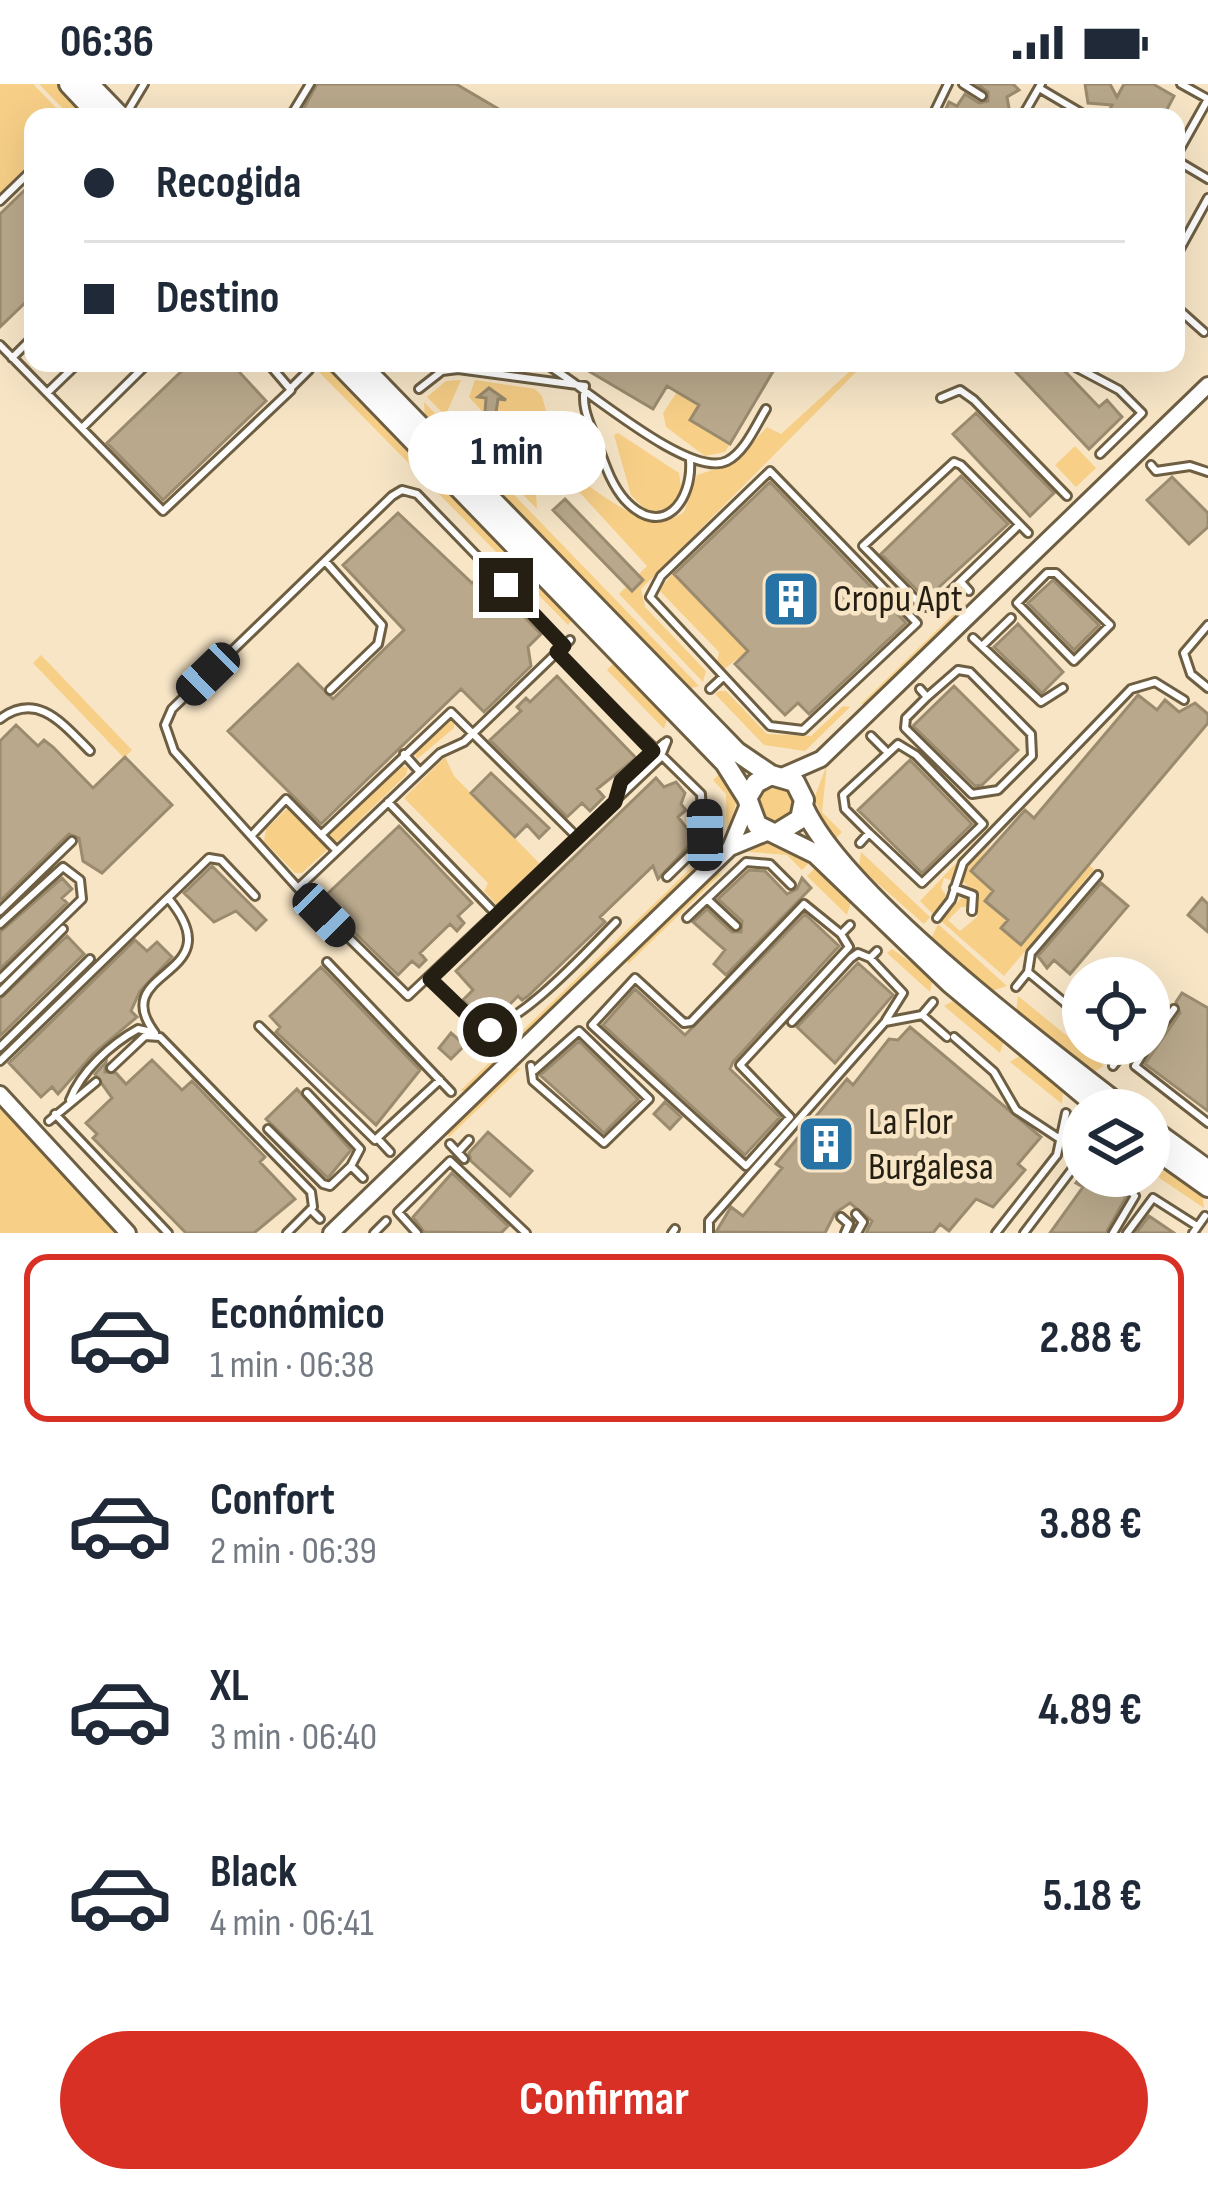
<!DOCTYPE html>
<html lang="es">
<head>
<meta charset="utf-8">
<style>
	body { margin:0; font-family:"Sofia Sans Condensed",sans-serif; background:#f6f6f7; color:#1f2937; height:100vh; display:flex; flex-direction:column; font-size:45px; white-space:nowrap }
	* { box-sizing:border-box; margin:0 }
	p { font-size:39px; color:#747a83 }
	.icon { flex:none; width:66px; height:66px; fill:none; stroke:currentColor; stroke-width:2; stroke-linecap:round; stroke-linejoin:round }
	.map { position:relative; height:1149px; overflow:hidden }
	.drawer { display:flex; flex-direction:column; background:#fff; flex:1 }
	.drawer>* { flex:none }
	.banner { position:absolute; left:24px; top:24px; width:1161px; height:264px; border-radius:24px; box-shadow:0 12px 48px #0002; display:grid; align-content:center; height:264px; padding:0 60px; background:#fff }
	.tools { position:absolute; left:1062px; top:873px; display:grid; gap:24px }
	.tools a { display:grid; place-items:center; width:108px; height:108px; border-radius:50%; background:#fff; box-shadow:0 12px 48px #0002; font-size:60px }
	.end { position:absolute; width:54px; height:54px; margin:-27px; border:15px solid #251f13; background:#fff; box-shadow:0 0 0 6px #fff }
	.from { border-radius:50% }
	.bubble { position:absolute; height:84px; border-radius:42px; background:#fff; box-shadow:0 12px 48px #0002; font-size:39px; font-weight:700; line-height:84px; text-align:center }
	.car { position:absolute; width:36px; height:72px; margin:-36px -18px; border-radius:15px; box-shadow:0 0 9px 3px #0007; background:linear-gradient(#222 24%,#8ab4d8 0 40%,#222 0 76%,#8ab4d8 0 86%,#222 0) }
	.banner b { display:flex; align-items:center; gap:42px; height:114px; font-size:45px }
	.banner b+b { border-top:3px solid #e0e1e3 }
	.banner i { width:30px; height:30px; background:#1f2937 }
	ul { padding:21px 0 0; list-style:none }
	li { display:flex; align-items:center; gap:36px; height:168px; margin:0 24px 18px; padding:0 36px; border:6px solid transparent; border-radius:24px }
	li div { flex:1 }
	li b { display:block; font-size:45px }
	li em { font-style:normal; font-weight:700 }
	li.current { border-color:#d93025 }
	li>.icon { width:108px; height:108px; stroke-width:1.5 }
	.action { display:flex; gap:24px; margin-top:auto; padding:24px 60px }
	.action a { flex:1; height:138px; border-radius:72px; background:#d93025; color:#fff; font-size:48px; font-weight:700; line-height:138px; text-align:center }
	.status { display:flex; justify-content:space-between; align-items:center; height:84px; padding:0 60px; background:#fff; direction:ltr }
	.status svg { height:33px; fill:currentColor }
	.map>svg:first-child { display:block }
	.green { fill:#f7cf87 }
	.building { fill:#b9a88b; stroke:#9b8b6e; stroke-width:3 }
	.lines { fill:none; stroke-linecap:round; stroke-linejoin:round }
	.lane-casing { stroke:#6e5f43; stroke-width:12 }
	.street-casing { stroke:#6e5f43; stroke-width:20 }
	.secondary-casing { stroke:#6e5f43; stroke-width:24 }
	.lane { stroke:#fff; stroke-width:6 }
	.street { stroke:#fff; stroke-width:14 }
	.secondary { stroke:#fff; stroke-width:18 }
	.route { stroke:#251f13; stroke-width:15 }
	.labels { text-anchor:middle; dominant-baseline:central; stroke-width:9; stroke-linejoin:round; paint-order:stroke }
	.poi-label { font-size:39px; fill:#251f13; stroke:#f7e5c6; text-anchor:start }
</style>
</head>
<body>
<div class="status"><b>06:36</b><svg viewBox="0 0 49 12"><path d="M0 12V9h3v3zM5 12V6h3v6zM10 12V3h3v9zM15 12V0h3v12zM26 1h20v11H26zM47 4h2v5h-2z"/></svg></div>
<div class="map">
<svg width="1208" height="1149" viewBox="0 0 1208 1149">
	<rect width="100%" height="100%" fill="#f7e5c6"/>
	<!-- green -->
	<path class="green" d="M0,0H33L63,31L33,33V78L0,110Z
		M39,0H57L89,33H71Z
		M859,279H865L641,505L645,523L706,587L703,598L619,510L647,482L582,411L563,397L541,392L469,313L475,296L535,305L542,312L560,381C592,402 647,456 684,428L697,391L734,379L767,343L781,350Z
		M325,282L574,534L568,541L317,286Z
		M461,296L447,328L501,384L507,380L536,410L537,425L427,313L446,297Z
		M677,308L699,321L691,337L730,360L725,368L705,372L666,343L663,329Z
		M424,318L699,602L688,605L425,334Z
		M618,349L679,389L682,410L671,424L648,428L631,411L614,351Z
		M1075,362L1096,384L1076,403L1055,381Z
		M673,489L748,567L724,585L717,578L719,568L659,506Z
		M966,518L964,528L868,621L861,620Z
		M41,571L132,666L124,674L33,579Z
		M616,577L668,632L664,645L607,586Z
		M719,607H726L767,650L811,652L843,622L850,623L805,667L764,661L715,610Z
		M447,635L454,636V644L417,675L414,666Z
		M445,673L454,692L541,781L498,822L484,807L488,799L404,714Z
		M827,680L822,728L842,748L833,757L814,715Z
		M399,681L408,684L406,691L338,757L331,756L330,748Z
		M722,688L736,719L727,756L726,710L713,696Z
		M757 720a19 19 0 1 1 38 0a19 19 0 1 1-38 0Z
		M290,722L328,765L302,789H295L264,757L266,745Z
		M718,758L722,761L468,1007H460Z
		M772,759L810,778L802,786L787,771L738,767Z
		M991,760L971,787L993,807L985,817L1008,836L1001,844L1021,861L1088,780L1094,785L1004,892L941,837L963,812L970,814V823H961L948,836L960,847L977,833V811L962,797L966,785Z
		M861,768L930,833L924,840L859,783Z
		M957,778L951,796L944,794L941,804L947,813L933,830L920,817Z
		M816,783L851,818L847,831L807,792Z
		M716,788L721,790L628,880L627,874Z
		M938,840L1007,902L992,907L932,853Z
		M892,865L933,894L930,908L887,869Z
		M1018,912L1104,982L1092,989L1016,927Z
		M956,915L1004,956L1000,969L944,922Z
		M1021,971L1063,1005L1062,1020L1010,978Z
		M512,984H521L449,1053L447,1048Z
		M0,1021L119,1149H0Z
		M1149,1070L1202,1109L1204,1124L1149,1087Z"/>
	<!-- building -->
	<path class="building" d="M317,0H456L512,33H299Z
		M977,0H1013L1019,6L1007,13L1009,24L1001,33H942L949,18L957,22L965,10L979,19L988,17V8Z
		M1085,0H1110L1117,13L1124,0H1153L1174,12L1163,33H1106L1112,21L1088,19Z
		M33,98V211L0,243V130Z
		M190,279H231L266,317L163,416L107,359Z
		M575,279H778L730,360L690,336L699,321L667,302L653,325Z
		M1019,279H1057L1099,323L1107,316L1122,333L1089,365L1013,285Z
		M489,304L506,316L498,315L496,329L485,328L486,314L478,313Z
		M976,329L1054,409L1030,432L953,350Z
		M961,392L1008,440L926,515L881,470Z
		M1172,393L1208,429V443L1189,460L1147,416Z
		M770,398L906,539L809,630L798,619L785,631L735,580L748,567L674,490Z
		M565,415L643,496L632,507L553,426Z
		M398,429L472,499L480,493L490,498L541,550L528,563L531,582L484,628L461,605L321,740L228,647L298,580L333,615L404,546L343,481Z
		M1053,496L1099,541L1074,566L1028,519Z
		M1018,540L1063,588L1042,609L994,563Z
		M557,592L636,674L597,705L604,713L590,727L582,719L567,733L490,656L521,627L517,623L526,614L530,618Z
		M954,602L1018,666L982,701L975,702L913,642Z
		M1138,611L1157,626L1165,616L1179,628L1195,619L1208,630V639L1021,861L1001,844L1008,836L985,817L993,807L971,787L1025,726L1034,734Z
		M16,641L38,662L44,656L53,663L93,704L125,673L172,721L102,789L83,777L79,754L69,750L0,817V657Z
		M910,676L972,740L922,789L858,726Z
		M491,689L549,744L539,754L527,741L515,753L471,709Z
		M656,694L664,703L676,698L685,709L681,720L686,726L678,733L695,755L658,795L653,782L600,833L605,838L528,912L522,916L518,912L503,927L497,921L483,936L463,916L473,906L456,887Z
		M399,742L472,819L458,832L464,839L457,847L450,840L420,869L426,876L419,883L412,877L398,891L321,816Z
		M212,782L266,836L256,846L236,827L214,838L184,809Z
		M749,786L765,787L787,810L797,805L802,794L811,804L726,891L714,880L725,866L693,838L707,825L732,848H741L742,837L718,815Z
		M62,794L72,805L62,814L67,819L0,885V848Z
		M1101,799L1128,822L1070,890L1054,876L1047,884L1038,872Z
		M1202,814L1208,820V848L1188,831Z
		M805,830L839,862L733,978L730,985L780,1033L745,1071L603,941L635,905L685,951Z
		M67,852L84,870L0,952V915Z
		M135,856L147,867L157,858L172,873L140,907L131,927L137,933L93,970L58,1010L52,1003L41,1013L9,979Z
		M858,879L893,911L835,979L797,943Z
		M321,883L420,986L376,1041L276,948L280,943L270,932Z
		M1182,909L1208,924V1027L1145,980L1180,929L1176,918Z
		M910,943L1041,1053L1018,1080L1025,1086L993,1123L976,1115L949,1147L940,1140L933,1149H866L872,1137L850,1119L835,1129L825,1149L716,1148L731,1123L743,1132L782,1084L776,1080L847,995L853,1001L889,955L898,956Z
		M451,949L465,961L451,975L439,964Z
		M579,957L638,1015L604,1049L540,991Z
		M152,976L182,1006L192,997L265,1073L260,1078L295,1115L254,1149H186L93,1054L97,1050L86,1039L112,1014L95,990L106,978L105,988L116,989L126,1000Z
		M297,1005L351,1066L328,1094L266,1035Z
		M665,1018L681,1033L670,1045L654,1030Z
		M488,1048L532,1087L510,1112L471,1077L469,1069Z
		M452,1089L508,1142L501,1149L424,1148L413,1133Z
		M1081,1092H1098L1126,1113L1106,1149H1050L1083,1103L1076,1099Z
		M1149,1132L1174,1149H1136Z"/>
	<g class="lines">
		<defs>
			<path id="lane" d="M963,0L982,12
				M1039,4L1088,33
				M126,30L144,0
				M290,33L310,0
				M932,33L948,0
				M1022,33L1041,0
				M1176,72L1208,15L1181,0
				M1176,76L1208,95
				M0,117L33,85
				M1176,172L1208,114
				M1176,223L1204,248
				M0,261L163,427L291,306L268,279
				M12,274L33,253
				M544,279C582,300 689,396 727,377C745,368 756,341 766,325
				M1068,279L1119,306L1142,329L1100,370
				M292,303L309,286
				M419,305L442,287L458,285L585,302C581,323 589,337 596,356C604,377 610,399 625,416C662,456 693,418 690,376
				M47,309L78,279
				M941,314L960,306L974,316L1067,412
				M82,344L148,279
				M1151,381L1156,387L1190,382L1208,388
				M770,387L917,539L803,646L770,642L650,513L661,492Z
				M1019,441L933,524L922,522L863,462L954,378L961,381L1028,449
				M325,477L382,541L378,560L330,606
				M1047,489H1056L1110,541L1074,577L1017,519Z
				M961,498L969,507
				M1208,541L1184,569L1191,590L1208,604
				M973,554L1041,618L1063,604
				M570,556L464,658L440,669L298,804L408,912L660,674L667,657
				M982,562L1011,534
				M557,569L701,710L703,758L667,793
				M710,605L723,593
				M920,605L927,613L906,634L905,644L972,710L998,706L1032,672L1031,650L970,588L958,586L927,613
				M0,635C37,607 62,639 90,667
				M871,652L885,666
				M404,670L420,688
				M615,715L621,697L664,659
				M388,718L497,831
				M253,750L286,715L337,767
				M321,751L451,628L578,754
				M860,759L869,749L922,799L983,740L916,671L898,660L843,711L845,725L869,749
				M298,804L174,667L165,641L172,625L392,412L402,406L417,410L564,562
				M954,804L973,811L972,827
				M707,815L736,842
				M0,827L72,757
				M687,834L746,778L770,780L791,801
				M937,834L951,816L963,779L1131,605L1155,598L1184,616
				M0,840L63,783L80,796L82,815L0,895
				M841,850L804,820L691,938L684,939L635,894L592,941L746,1082L790,1033L740,981L849,863L841,850L850,841
				M870,874L903,909L886,936
				M327,878L451,1008
				M1028,888L1031,869L1098,791
				M430,895L482,945C518,944 589,865 616,838
				M1016,903L1028,888L1083,934
				M0,908L63,845
				M922,931L933,918
				M792,938L851,874L858,869L870,874L877,867
				M259,942L375,1056L440,996
				M155,949C105,883 236,895 168,814
				M954,953L994,988L1016,1026L1063,1057
				M1149,960L1135,982L1208,1039
				M1149,960L1174,925
				M0,963L90,875
				M0,977L209,774L221,776L255,812
				M531,982L533,997L604,1059L649,1015L579,947L535,986
				M1113,982L1124,968L1115,960
				M111,984L145,952L160,953L311,1108L313,1123L287,1149
				M307,1009L360,1065L351,1082
				M70,1016C81,987 111,960 138,945L152,948
				M55,1030L168,1149
				M49,1037L96,998
				M268,1045L323,1100L330,1102L351,1082L363,1094
				M378,1055L390,1068
				M450,1060L464,1075
				M458,1068L469,1056
				M311,1126L320,1135
				M856,1130L863,1138L857,1149
				M841,1133L849,1140L845,1149
				M374,1149L386,1137
				M417,1149L398,1128L450,1077L526,1149
				M672,1149L675,1145
				M709,1149V1137L885,938L922,931L947,953
				M996,1149L1057,1071L1066,1029
				M1024,1149L1083,1071
				M1113,1149L1135,1112L1115,1092
				M1127,1149L1153,1114L1197,1142
				M1193,1149L1205,1132"/>
			<path id="street" d="M782,692L821,675L1208,301
				M730,764L769,748
				M0,1010L128,1149
				M331,1149L730,764L747,723"/>
			<path id="secondary" d="M69,0L100,33
				M89,0L121,33
				M338,279L725,679L747,714
				M359,279L737,668L771,691
				M804,724C845,812 1044,963 1126,1026
				M779,748L800,735L804,716L795,698L771,691L756,699L747,714L757,741L816,770L950,899L1102,1026
				M1149,1043L1208,1086
				M1149,1061L1208,1103"/>
		</defs>
		<!-- lane casing -->
		<use href="#lane" class="lane-casing"/>
		<!-- street casing -->
		<use href="#street" class="street-casing"/>
		<!-- secondary casing -->
		<use href="#secondary" class="secondary-casing"/>
		<!-- lane -->
		<use href="#lane" class="lane"/>
		<!-- street -->
		<use href="#street" class="street"/>
		<!-- secondary -->
		<use href="#secondary" class="secondary"/>
	</g>
	<g class="lines">
		<!-- route -->
		<path class="route" d="M490,946L482,945L430,895L615,718L621,697L653,667L557,568L564,562L506,501"/>
	</g>
	<!-- icons -->
	<defs>
		<symbol id="building-square" viewBox="-11 -11 22 22"><rect x="-9" y="-9" width="18" height="18" rx="4" fill="#2773a6" stroke="#f7e5c6"/><path d="M-4-6H4V6H1V3H-1V6H-4ZM-2.5-4.3h1.7v1.8h-1.7ZM.8-4.3h1.7v1.8H.8ZM-2.5-1h1.7V.8h-1.7ZM.8-1h1.7V.8H.8Z" fill="#fff"/></symbol>
	</defs>
	<g fill-rule="evenodd">
		<use href="#building-square" x="758" y="482" width="66" height="66"/>
		<use href="#building-square" x="793" y="1027" width="66" height="66"/>
	</g>
	<g class="labels">
		<!-- poi labels -->
		<g class="poi-label">
			<text x="833" y="515">Cropu Apt</text>
			<text x="868" y="1038">La Flor<tspan x="868" dy="45">Burgalesa</tspan></text>
		</g>
	</g>
</svg>
<div class="tools">
<a><svg class="icon" aria-label="locate" viewBox="0 0 24 24"><circle cx="12" cy="12" r="6"/><path d="M12 2v4M12 18v4M2 12h4M18 12h4"/></svg></a>
<a><svg class="icon" aria-label="layers" viewBox="0 0 24 24"><path d="M12 4l9 5-9 5-9-5zM3 14l9 5 9-5"/></svg></a>
</div>
<i class="end from" style="left:490px;top:946px"></i>
<i class="end" style="left:506px;top:501px"></i>
<div class="bubble" style="left:408px;top:327px;width:198px">1 min</div>
<i class="car" style="left:208px;top:590px;rotate:226deg"></i>
<i class="car" style="left:705px;top:751px;rotate:359deg"></i>
<i class="car" style="left:324px;top:831px;rotate:136deg"></i>
<div class="banner">
<b><i class="from"></i>Recogida</b>
<b><i></i>Destino</b>
</div>
</div>
<section class="drawer">
<ul>
<li class="current"><svg class="icon" aria-label="car" viewBox="0 0 24 24"><path d="M5 17H2v-5l4-1 3-4h7l3 4 3 1v5h-3M9 17h6M6 11h13"/><circle cx="7" cy="17" r="2"/><circle cx="17" cy="17" r="2"/></svg><div><b>Económico</b><p>1 min · 06:38</p></div><em>2.88 €</em></li>
<li><svg class="icon" aria-label="car" viewBox="0 0 24 24"><path d="M5 17H2v-5l4-1 3-4h7l3 4 3 1v5h-3M9 17h6M6 11h13"/><circle cx="7" cy="17" r="2"/><circle cx="17" cy="17" r="2"/></svg><div><b>Confort</b><p>2 min · 06:39</p></div><em>3.88 €</em></li>
<li><svg class="icon" aria-label="car" viewBox="0 0 24 24"><path d="M5 17H2v-5l4-1 3-4h7l3 4 3 1v5h-3M9 17h6M6 11h13"/><circle cx="7" cy="17" r="2"/><circle cx="17" cy="17" r="2"/></svg><div><b>XL</b><p>3 min · 06:40</p></div><em>4.89 €</em></li>
<li><svg class="icon" aria-label="car" viewBox="0 0 24 24"><path d="M5 17H2v-5l4-1 3-4h7l3 4 3 1v5h-3M9 17h6M6 11h13"/><circle cx="7" cy="17" r="2"/><circle cx="17" cy="17" r="2"/></svg><div><b>Black</b><p>4 min · 06:41</p></div><em>5.18 €</em></li>
</ul>
<div class="action"><a>Confirmar</a></div>
</section>
</body>
</html>
